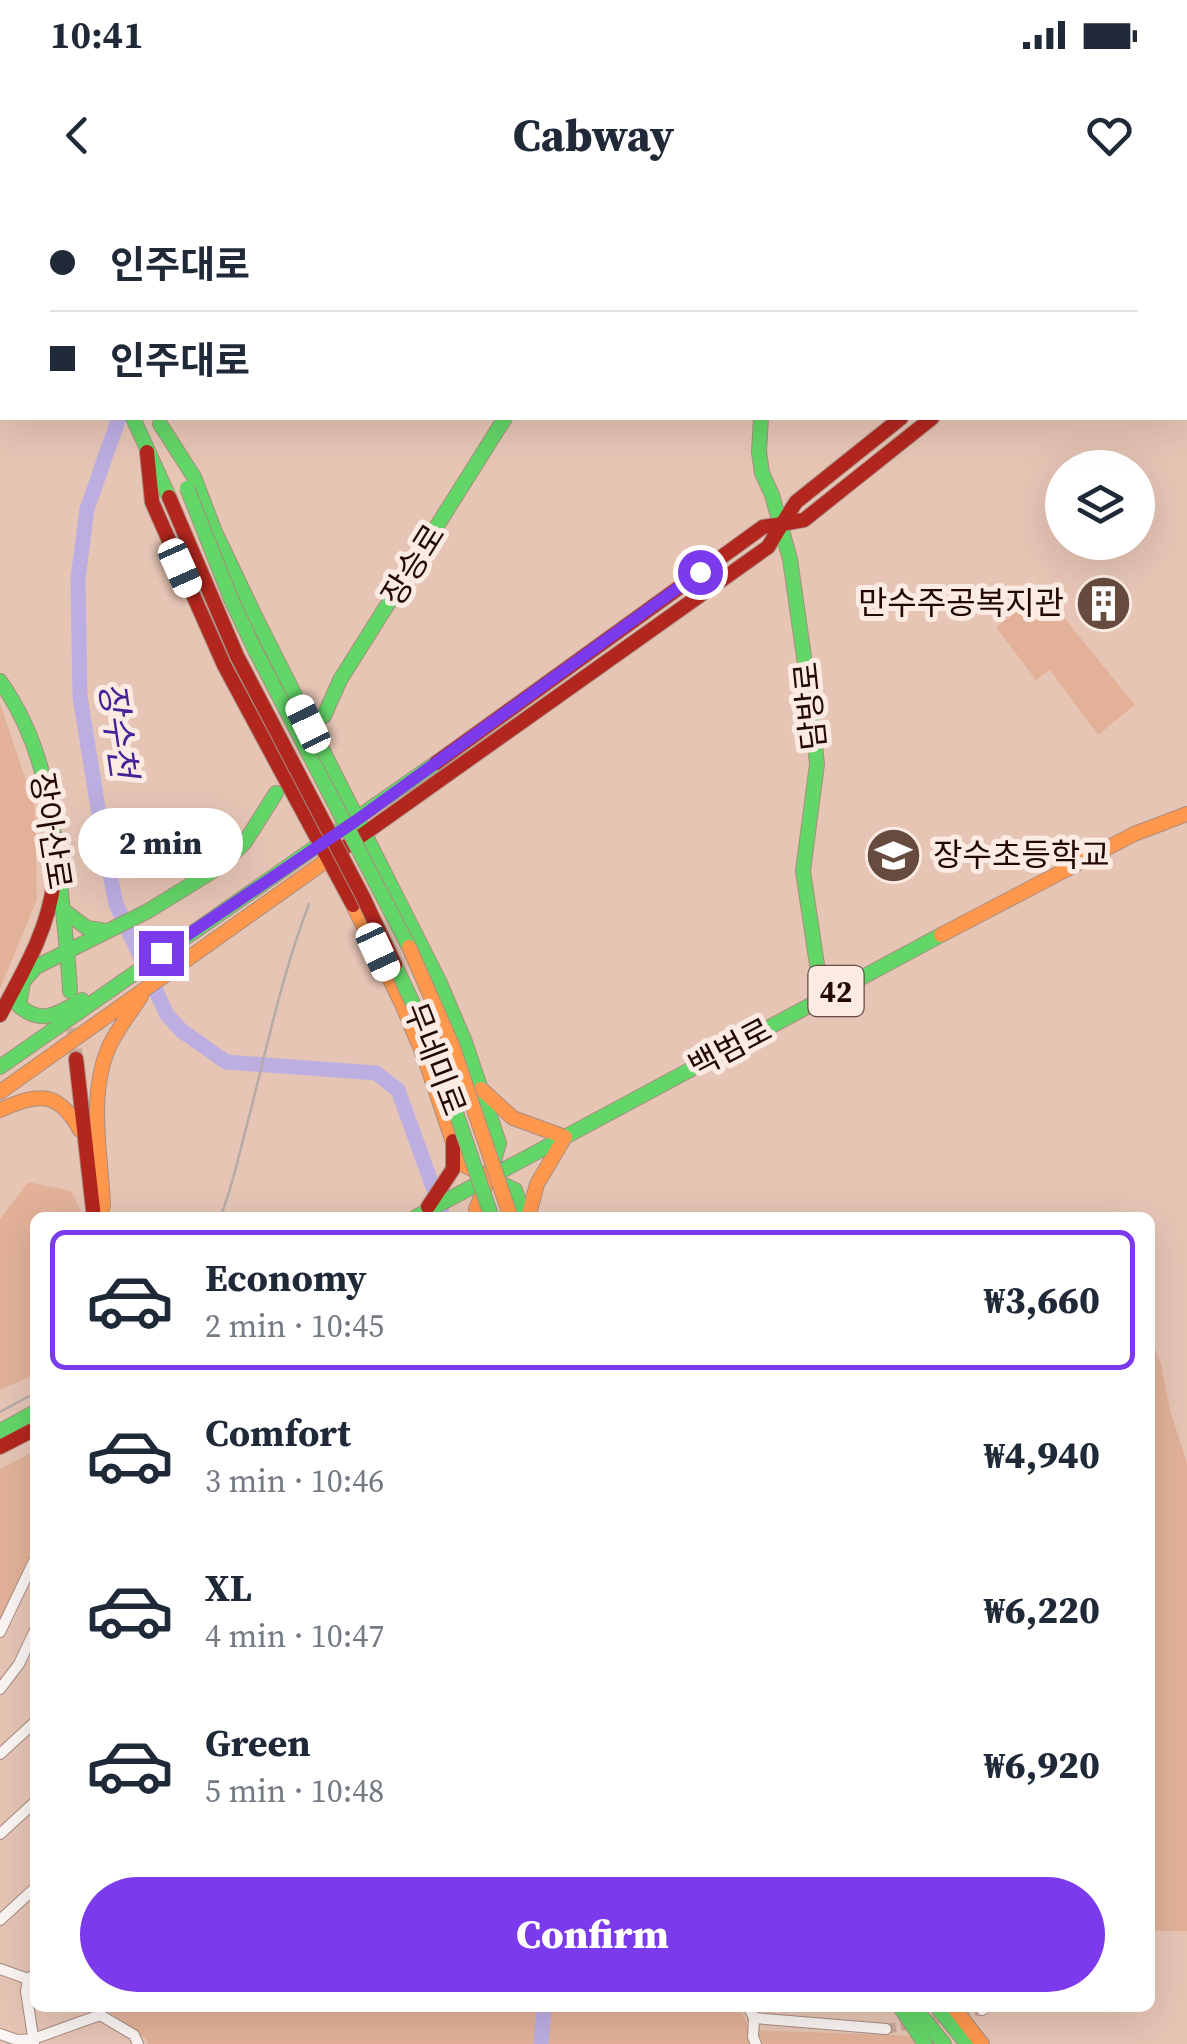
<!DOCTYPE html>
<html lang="en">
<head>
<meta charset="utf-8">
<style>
	body { margin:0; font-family:"Source Serif 4","Noto Sans KR",serif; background:#f2f2f3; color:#1f2937; height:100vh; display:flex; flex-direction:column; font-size:38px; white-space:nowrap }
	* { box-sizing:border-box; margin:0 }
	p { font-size:32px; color:#747a83 }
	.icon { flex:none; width:55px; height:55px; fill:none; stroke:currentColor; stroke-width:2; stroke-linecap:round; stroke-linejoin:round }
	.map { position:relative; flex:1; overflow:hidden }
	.sheet { position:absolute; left:30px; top:1012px; width:1125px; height:800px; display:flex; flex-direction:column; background:#fff; border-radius:15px; box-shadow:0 10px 40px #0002 }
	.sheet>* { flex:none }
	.top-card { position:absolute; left:0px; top:0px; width:1188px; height:220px; box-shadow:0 10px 40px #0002; display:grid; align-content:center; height:220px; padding:0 50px; background:#fff }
	.fabs { position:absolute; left:1045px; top:250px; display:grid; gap:20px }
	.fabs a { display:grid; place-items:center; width:110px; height:110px; border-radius:50%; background:#fff; box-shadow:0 10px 40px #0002; font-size:50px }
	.end { position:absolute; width:45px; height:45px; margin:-22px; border:12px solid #7c3aed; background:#fff; box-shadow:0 0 0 5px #fff }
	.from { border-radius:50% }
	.bubble { position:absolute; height:70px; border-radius:35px; background:#fff; box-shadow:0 10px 40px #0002; font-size:32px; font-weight:800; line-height:70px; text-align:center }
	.car { position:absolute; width:30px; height:60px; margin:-30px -15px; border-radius:12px; box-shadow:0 0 8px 2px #0007; background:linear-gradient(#fff 24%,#345 0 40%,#fff 0 76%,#345 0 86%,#fff 0) }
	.top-card b { display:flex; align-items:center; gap:35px; height:95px; font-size:38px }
	.top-card b+b { border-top:2px solid #e0e1e3 }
	.top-card i { width:25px; height:25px; background:#1f2937 }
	ul { padding:18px 0 0; list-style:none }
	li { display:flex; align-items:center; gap:30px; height:140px; margin:0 20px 15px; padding:0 30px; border:5px solid transparent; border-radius:15px }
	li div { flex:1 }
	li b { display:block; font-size:38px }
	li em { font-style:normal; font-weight:800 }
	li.selected { border-color:#7c3aed }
	li>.icon { width:90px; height:90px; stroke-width:1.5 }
	.cta { display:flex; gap:20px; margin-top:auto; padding:20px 50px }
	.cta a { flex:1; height:115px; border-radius:60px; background:#7c3aed; color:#fff; font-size:40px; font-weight:800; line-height:115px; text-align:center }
	.status { display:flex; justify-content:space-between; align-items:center; height:70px; padding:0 50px; background:#fff; direction:ltr }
	.status svg { height:28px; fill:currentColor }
	header { display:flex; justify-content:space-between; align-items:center; height:130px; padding:0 50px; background:#fff; font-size:45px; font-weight:800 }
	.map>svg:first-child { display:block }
	.green { fill:#e3b198 }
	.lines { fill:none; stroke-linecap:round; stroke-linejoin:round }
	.river { stroke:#bdaee2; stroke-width:15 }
	.street-tunnel { stroke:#c9a99a; stroke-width:10; stroke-dasharray:10 5; stroke-linecap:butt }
	.secondary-tunnel { stroke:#c9a99a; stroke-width:14; stroke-dasharray:14 7; stroke-linecap:butt }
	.street-casing { stroke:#a88d80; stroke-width:12 }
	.fast-casing { stroke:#a88d80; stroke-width:16 }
	.slow-casing { stroke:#a88d80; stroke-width:16 }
	.jam-casing { stroke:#a88d80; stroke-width:16 }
	.street { stroke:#fbf6f4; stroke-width:10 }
	.fast { stroke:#63d668; stroke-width:14 }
	.slow { stroke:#ff974d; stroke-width:14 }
	.jam { stroke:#b3261e; stroke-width:14 }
	.tram { stroke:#b5aca9; stroke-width:2.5 }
	.fast-bridge-casing { stroke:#a88d80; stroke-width:16; stroke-linecap:butt }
	.slow-bridge-casing { stroke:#a88d80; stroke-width:16; stroke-linecap:butt }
	.jam-bridge-casing { stroke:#a88d80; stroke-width:16; stroke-linecap:butt }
	.fast-bridge { stroke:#63d668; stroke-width:14 }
	.slow-bridge { stroke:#ff974d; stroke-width:14 }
	.jam-bridge { stroke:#b3261e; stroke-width:14 }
	.route { stroke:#7c3aed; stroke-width:12 }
	.labels { text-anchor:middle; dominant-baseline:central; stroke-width:10; stroke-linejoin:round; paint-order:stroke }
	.shield { fill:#fbebe3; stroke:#644d44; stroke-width:2.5 }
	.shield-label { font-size:30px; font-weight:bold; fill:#230900 }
	.street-label { font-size:32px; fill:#230900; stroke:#fbebe3 }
	.poi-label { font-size:32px; fill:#230900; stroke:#fbebe3; text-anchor:end }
	.water-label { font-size:35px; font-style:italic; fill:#432397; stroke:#fbebe3 }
</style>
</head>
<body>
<div class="status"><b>10:41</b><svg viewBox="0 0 49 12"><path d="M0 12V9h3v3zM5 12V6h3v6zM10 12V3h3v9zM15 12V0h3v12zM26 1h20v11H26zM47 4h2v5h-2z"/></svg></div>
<header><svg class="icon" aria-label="back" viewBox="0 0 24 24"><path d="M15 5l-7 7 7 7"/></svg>Cabway<svg class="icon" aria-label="heart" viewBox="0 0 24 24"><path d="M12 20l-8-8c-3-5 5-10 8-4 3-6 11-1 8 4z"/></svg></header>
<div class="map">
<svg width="1187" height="1844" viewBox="0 0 1187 1844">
	<rect width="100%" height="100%" fill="#e6c5b5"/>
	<!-- green -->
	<path class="green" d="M1043,392L1135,505L1098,535L1050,470L1036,480L996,427Z
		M0,503L35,608L37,699L0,789Z
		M28,982L71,991L84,1017L35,1018V1174L0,1190V1019Z
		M1150,1136L1161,1163L1170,1210L1187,1263V1731H1150Z
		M35,1251V1352L0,1425V1269Z
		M104,1808H740L750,1830L913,1836L918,1844H148L146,1839Z"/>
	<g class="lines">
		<!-- river -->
		<path class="river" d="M108,0V2
			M119,218L87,309L78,379L80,497L103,639L116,704L167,815L182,831L226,862L376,873L398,890L444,1018
			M541,1844L544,1808"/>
		<!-- street-tunnel -->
		<path class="street-tunnel" d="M886,1829L982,1810"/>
		<!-- secondary-tunnel -->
		<path class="secondary-tunnel" d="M72,807L76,859"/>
		<defs>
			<path id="street" d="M344,0L349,2
				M516,0L518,2
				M779,0L781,2
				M917,0L919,2
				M1130,0L1132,2
				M497,2L499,0
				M546,2L548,0
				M592,2L594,0
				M830,2L833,0
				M1086,2L1089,0
				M0,1432L35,1359
				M0,1489L19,1464L35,1430
				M0,1554L35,1522
				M0,1634L35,1602
				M0,1720L35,1688
				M0,1769L28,1779L35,1774
				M28,1779L26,1791L34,1843
				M749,1808L754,1818L886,1829
				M982,1810L985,1808
				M754,1818L753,1837L756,1844
				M0,1834L17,1840L33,1839L100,1815L134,1835L138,1844"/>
			<path id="fast" d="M716,0L717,2
				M133,218L169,297
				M761,218L759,252L762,273L772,295L790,359L811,506L817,564L803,671L822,798
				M160,224L194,277L215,332L254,414L439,781L465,842L499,943L489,978L515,990L525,1018
				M0,481C43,542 50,602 59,674C63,713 68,752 70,791
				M324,516L340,480L505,218
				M63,710L87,728L107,731
				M82,800C58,813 43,826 19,806L23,782L36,767L148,711L221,666L245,642L276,593
				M0,867L436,563
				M414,1018L941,735
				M0,1231L35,1212
				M901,1808L925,1844
				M915,1808L944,1844
				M938,1808L967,1844"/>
			<path id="slow" d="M53,0L54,2
				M76,0L77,2
				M170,2L173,0
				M1170,2L1173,0
				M1185,17L1187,15
				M353,705L402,804L425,859L460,963L489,978L476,1009L479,1018
				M941,735L1134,634L1187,614
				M481,889L513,918L565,937L537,984L528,1018
				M0,892L344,648
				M0,910C39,893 58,890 80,930
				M100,1018L103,1005C101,955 88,897 108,849C116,830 130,814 141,796
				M954,1808L982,1844"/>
			<path id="jam" d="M640,2L642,0
				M147,252L152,302L224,465L353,705
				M436,563L763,327L782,324L796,302L901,218
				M344,648L768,347L782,324L804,320L932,218
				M0,815C23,772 48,731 54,681
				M76,859L94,1018
				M428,1007L453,969V941
				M0,1247L35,1229"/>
		</defs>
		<!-- street casing -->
		<use href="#street" class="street-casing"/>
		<!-- fast casing -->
		<use href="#fast" class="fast-casing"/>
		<!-- slow casing -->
		<use href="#slow" class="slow-casing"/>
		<!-- jam casing -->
		<use href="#jam" class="jam-casing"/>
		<!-- street -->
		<use href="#street" class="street"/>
		<!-- fast -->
		<use href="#fast" class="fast"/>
		<!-- slow -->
		<use href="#slow" class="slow"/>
		<!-- jam -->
		<use href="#jam" class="jam"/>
		<!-- tram -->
		<path class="tram" d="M220,1018C231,991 237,963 244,936C265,858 280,779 309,704
			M0,1212L35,1193"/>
		<defs>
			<path id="fast-bridge" d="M187,288L231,399L254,448L409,747
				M395,765L435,851L492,1018"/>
			<path id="slow-bridge" d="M409,747L452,845L511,1018"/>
			<path id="jam-bridge" d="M169,297L237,456L363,697L395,765"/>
		</defs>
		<!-- fast-bridge casing -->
		<use href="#fast-bridge" class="fast-bridge-casing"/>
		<!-- slow-bridge casing -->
		<use href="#slow-bridge" class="slow-bridge-casing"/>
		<!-- jam-bridge casing -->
		<use href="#jam-bridge" class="jam-bridge-casing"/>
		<!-- fast-bridge -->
		<use href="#fast-bridge" class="fast-bridge"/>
		<!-- slow-bridge -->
		<use href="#slow-bridge" class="slow-bridge"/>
		<!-- jam-bridge -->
		<use href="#jam-bridge" class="jam-bridge"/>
	</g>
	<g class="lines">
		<!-- route -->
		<path class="route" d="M161,753L357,620L700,372"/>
	</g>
	<!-- icons -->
	<defs>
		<symbol id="building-disc" viewBox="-11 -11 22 22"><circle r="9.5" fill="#674b3f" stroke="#fbebe3"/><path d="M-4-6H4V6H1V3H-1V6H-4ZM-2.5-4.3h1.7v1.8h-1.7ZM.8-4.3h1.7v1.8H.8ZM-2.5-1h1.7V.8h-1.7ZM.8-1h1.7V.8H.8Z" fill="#fff"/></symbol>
		<symbol id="school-disc" viewBox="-11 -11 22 22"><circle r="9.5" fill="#674b3f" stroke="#fbebe3"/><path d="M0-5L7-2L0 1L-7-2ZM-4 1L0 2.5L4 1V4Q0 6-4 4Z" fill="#fff"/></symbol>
	</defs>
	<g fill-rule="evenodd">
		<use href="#building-disc" x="1072" y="372" width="63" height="63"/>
		<use href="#school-disc" x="862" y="624" width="63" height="63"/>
	</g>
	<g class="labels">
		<!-- shield labels -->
		<rect class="shield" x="808.5" y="766" width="55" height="50" rx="8"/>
		<g class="shield-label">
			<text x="836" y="791">42</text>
		</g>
		<!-- street labels -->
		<g class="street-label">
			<text transform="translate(413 365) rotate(-58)">장승로</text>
			<text transform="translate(810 506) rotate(-96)">담방로</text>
			<text transform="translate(51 631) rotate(81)">장아산로</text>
			<text transform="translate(730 848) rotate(-28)">백범로</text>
			<text transform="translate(435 859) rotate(69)">무네미로</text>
		</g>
		<!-- poi labels -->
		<g class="poi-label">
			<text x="1064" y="403">만수주공복지관</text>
			<text x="933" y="655" text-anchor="start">장수초등학교</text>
		</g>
		<!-- water labels -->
		<g class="water-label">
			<text transform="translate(118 530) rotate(82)">장수천</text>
		</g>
	</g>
</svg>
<div class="fabs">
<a><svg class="icon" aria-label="layers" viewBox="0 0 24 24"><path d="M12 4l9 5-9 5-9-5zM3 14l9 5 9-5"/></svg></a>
</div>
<i class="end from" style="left:700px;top:372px"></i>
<i class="end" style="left:161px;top:753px"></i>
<div class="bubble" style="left:78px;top:608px;width:165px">2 min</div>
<i class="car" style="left:180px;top:368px;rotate:156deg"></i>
<i class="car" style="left:308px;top:524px;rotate:334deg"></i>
<i class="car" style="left:378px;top:752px;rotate:155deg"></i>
<div class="top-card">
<b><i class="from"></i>인주대로</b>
<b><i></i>인주대로</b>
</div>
<section class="sheet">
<ul>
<li class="selected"><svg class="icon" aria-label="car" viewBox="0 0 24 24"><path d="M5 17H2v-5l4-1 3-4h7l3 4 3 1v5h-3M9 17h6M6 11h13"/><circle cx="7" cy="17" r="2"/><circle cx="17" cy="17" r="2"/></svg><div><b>Economy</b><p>2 min · 10:45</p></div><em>₩3,660</em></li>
<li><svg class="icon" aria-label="car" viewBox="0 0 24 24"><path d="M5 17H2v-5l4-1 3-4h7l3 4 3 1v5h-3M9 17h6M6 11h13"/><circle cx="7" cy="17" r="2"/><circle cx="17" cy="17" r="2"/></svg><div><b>Comfort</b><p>3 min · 10:46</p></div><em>₩4,940</em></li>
<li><svg class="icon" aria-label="car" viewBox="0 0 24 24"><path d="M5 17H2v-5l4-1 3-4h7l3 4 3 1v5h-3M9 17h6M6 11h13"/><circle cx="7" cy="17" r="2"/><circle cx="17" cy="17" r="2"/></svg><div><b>XL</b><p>4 min · 10:47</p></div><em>₩6,220</em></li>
<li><svg class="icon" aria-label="car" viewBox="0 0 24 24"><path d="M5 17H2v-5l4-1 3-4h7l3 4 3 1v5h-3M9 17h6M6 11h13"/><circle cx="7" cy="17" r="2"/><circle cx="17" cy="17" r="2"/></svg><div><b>Green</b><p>5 min · 10:48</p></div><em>₩6,920</em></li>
</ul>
<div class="cta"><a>Confirm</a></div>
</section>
</div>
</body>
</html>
